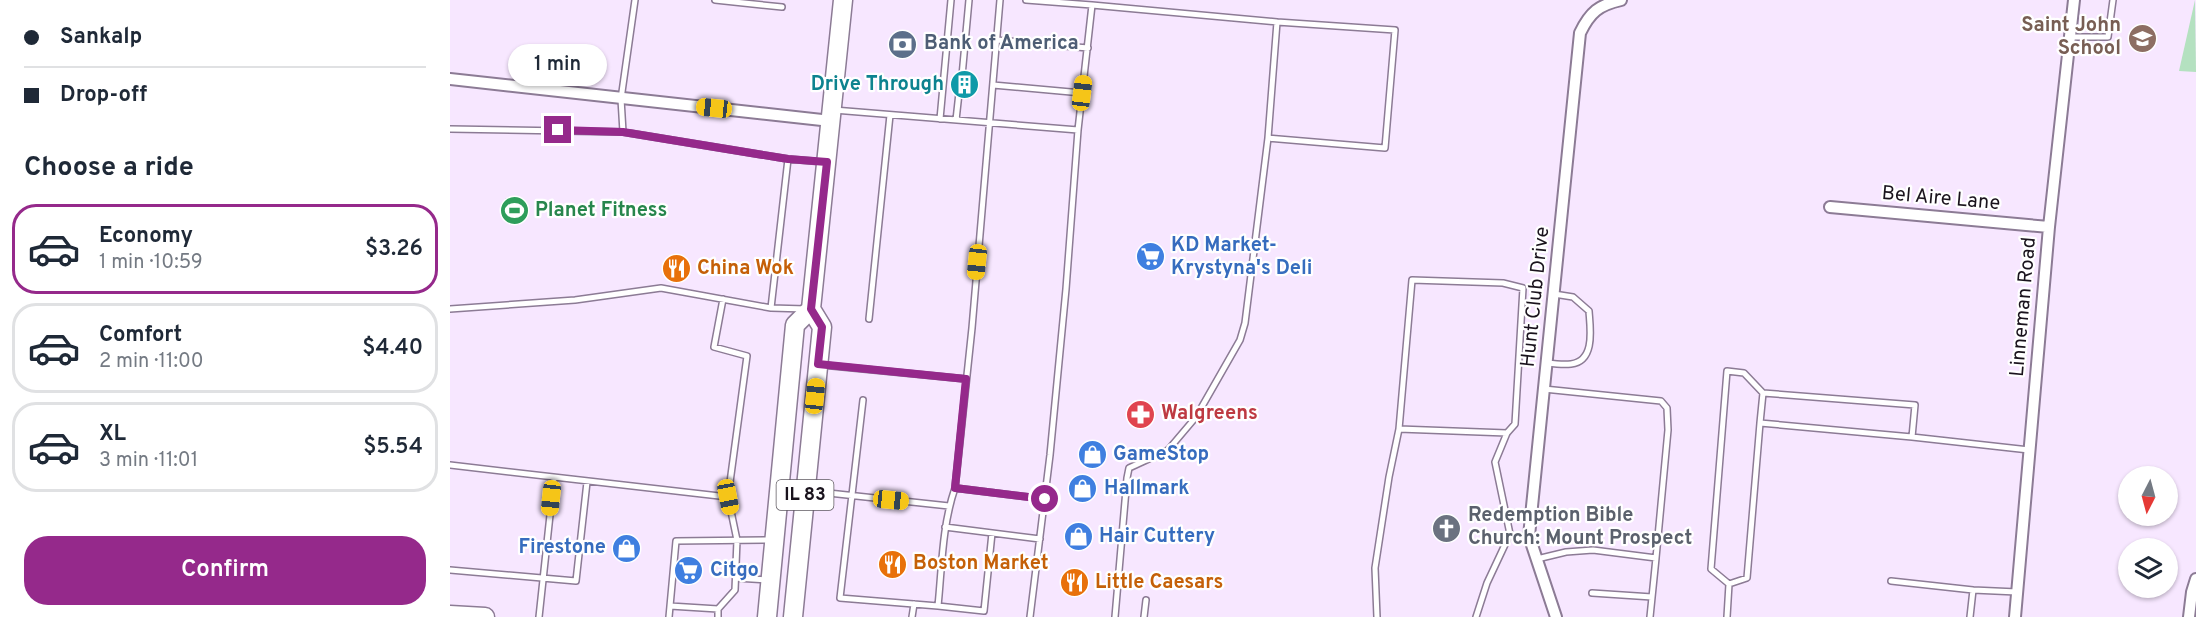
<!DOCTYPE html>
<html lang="en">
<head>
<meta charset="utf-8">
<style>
	body { margin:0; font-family:Overpass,sans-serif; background:#f6f6f7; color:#1f2937; height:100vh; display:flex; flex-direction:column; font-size:22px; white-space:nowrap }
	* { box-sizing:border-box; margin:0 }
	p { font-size:20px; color:#747a83 }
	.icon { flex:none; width:33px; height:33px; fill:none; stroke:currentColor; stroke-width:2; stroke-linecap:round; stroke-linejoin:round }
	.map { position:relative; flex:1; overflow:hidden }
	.panel { display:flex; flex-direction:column; background:#fff; width:450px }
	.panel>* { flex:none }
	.hud { display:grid; align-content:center; height:132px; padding:0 24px; background:#fff }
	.needle { width:39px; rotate:186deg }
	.tools { position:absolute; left:1668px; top:466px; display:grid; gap:12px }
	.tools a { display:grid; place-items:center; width:60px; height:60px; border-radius:50%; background:#fff; box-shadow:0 2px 4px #0004; font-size:30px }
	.end { position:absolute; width:27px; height:27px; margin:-14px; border:8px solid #95298b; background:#fff; box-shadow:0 0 0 3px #fff }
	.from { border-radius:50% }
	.bubble { position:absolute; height:42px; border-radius:21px; background:#fff; box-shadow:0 2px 4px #0004; font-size:20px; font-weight:600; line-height:42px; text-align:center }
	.car { position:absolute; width:18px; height:36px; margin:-18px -9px; border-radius:8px; box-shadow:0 0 4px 2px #0007; background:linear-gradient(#f5c518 24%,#345 0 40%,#f5c518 0 76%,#345 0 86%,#f5c518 0) }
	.hud b { display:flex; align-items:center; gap:21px; height:57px; font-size:22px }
	.hud b+b { border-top:2px solid #e0e1e3 }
	.hud i { width:15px; height:15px; background:#1f2937 }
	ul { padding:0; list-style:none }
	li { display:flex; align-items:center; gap:18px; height:90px; margin:0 12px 9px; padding:0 12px; border:3px solid #e0e1e3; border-radius:24px }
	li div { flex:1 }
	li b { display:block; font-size:22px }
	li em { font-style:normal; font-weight:600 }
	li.active { border-color:#95298b }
	li>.icon { width:54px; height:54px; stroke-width:1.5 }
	h2 { padding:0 24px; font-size:27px; line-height:72px }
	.cta { display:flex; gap:12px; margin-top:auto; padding:12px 24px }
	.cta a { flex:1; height:69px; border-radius:24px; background:#95298b; color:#fff; font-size:24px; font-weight:600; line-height:69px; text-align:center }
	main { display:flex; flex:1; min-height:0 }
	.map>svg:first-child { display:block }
	.green { fill:#b4e1c0 }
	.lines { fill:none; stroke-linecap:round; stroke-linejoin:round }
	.service-casing { stroke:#8c7b95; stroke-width:8 }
	.minor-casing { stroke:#8c7b95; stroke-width:14 }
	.primary-casing { stroke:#8c7b95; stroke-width:21 }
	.service { stroke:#fff; stroke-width:5 }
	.minor { stroke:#fff; stroke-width:10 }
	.primary { stroke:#fff; stroke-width:18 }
	.route { stroke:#95298b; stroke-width:8 }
	.labels { text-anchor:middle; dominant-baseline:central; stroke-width:4.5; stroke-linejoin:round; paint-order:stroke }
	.shield { fill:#fff; stroke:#5f5a61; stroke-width:1.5 }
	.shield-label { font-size:18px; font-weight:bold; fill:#1a131d }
	.education-label { font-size:20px; font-weight:bold; fill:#785e54; stroke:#fff; text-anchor:end }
	.service-label { font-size:20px; font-weight:bold; fill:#4e5e75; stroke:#fff; text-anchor:start }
	.culture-label { font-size:20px; font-weight:bold; fill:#0d838f; stroke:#fff; text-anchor:end }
	.street-label { font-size:20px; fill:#1a131d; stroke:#fff }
	.leisure-label { font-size:20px; font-weight:bold; fill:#27864d; stroke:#fff; text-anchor:start }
	.shop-label { font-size:20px; font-weight:bold; fill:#366cbe; stroke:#fff; text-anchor:start }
	.food-label { font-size:20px; font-weight:bold; fill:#c56008; stroke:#fff; text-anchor:start }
	.health-label { font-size:20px; font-weight:bold; fill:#be3a42; stroke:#fff; text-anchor:start }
	.worship-label { font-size:20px; font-weight:bold; fill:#5b616d; stroke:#fff; text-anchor:start }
</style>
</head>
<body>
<main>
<section class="panel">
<div class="hud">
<b><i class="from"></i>Sankalp</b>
<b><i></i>Drop-off</b>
</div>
<h2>Choose a ride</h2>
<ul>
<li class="active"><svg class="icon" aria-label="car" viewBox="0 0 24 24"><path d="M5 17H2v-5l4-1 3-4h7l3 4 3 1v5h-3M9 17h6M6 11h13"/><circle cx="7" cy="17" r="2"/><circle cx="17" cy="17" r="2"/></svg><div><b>Economy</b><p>1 min · 10:59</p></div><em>$3.26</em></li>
<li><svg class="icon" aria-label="car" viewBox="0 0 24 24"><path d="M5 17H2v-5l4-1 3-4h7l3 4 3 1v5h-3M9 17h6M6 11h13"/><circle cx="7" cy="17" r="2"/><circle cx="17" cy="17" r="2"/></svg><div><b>Comfort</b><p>2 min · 11:00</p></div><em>$4.40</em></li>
<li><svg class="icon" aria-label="car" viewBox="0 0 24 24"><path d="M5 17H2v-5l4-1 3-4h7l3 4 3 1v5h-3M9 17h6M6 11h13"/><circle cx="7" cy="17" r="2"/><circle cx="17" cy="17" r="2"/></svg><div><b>XL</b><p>3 min · 11:01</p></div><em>$5.54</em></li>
</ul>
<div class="cta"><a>Confirm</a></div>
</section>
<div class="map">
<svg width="1746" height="617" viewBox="0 0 1746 617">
	<rect width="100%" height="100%" fill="#f7e7ff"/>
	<!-- green -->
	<path class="green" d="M1745,0L1746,72L1729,71Z"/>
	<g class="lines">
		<defs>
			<path id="service" d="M265,0L332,7
				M576,0L642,5L628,130L616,289L600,455L580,617
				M642,5L827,22L818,138L935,148L945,30L827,22
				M1620,37H1658L1663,0
				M547,40L638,48
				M512,76L519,0
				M543,85L632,93
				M384,110L628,130
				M490,119L501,0
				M506,120L509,93
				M0,129L173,132L338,159L374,162
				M173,132L171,99L185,0
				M321,308L338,159
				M0,309L125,300L211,288L321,308L356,309
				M419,319L440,115
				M1097,363C1105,364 1114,365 1121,364C1146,361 1140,327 1139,311L1123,297L1104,294
				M372,365L516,379
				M1094,389L1211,401L1217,408L1218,430L1206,558
				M413,400L390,598L488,606
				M1310,423L1313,393
				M949,429L1057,433
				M0,465L278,497L297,356L264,347L273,299
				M505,488L595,499
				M360,491L499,506
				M495,527L590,539
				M542,533L534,611L488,606C492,567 492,526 505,488L522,328L550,0
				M1087,559L1116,552L1143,550L1206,558L1200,617
				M0,570L126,581L137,482
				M286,578L317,580
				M1441,581L1523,590
				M1279,584L1261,569L1277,371L1294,373L1313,393L1465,405L1462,437L1579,450
				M1279,584L1297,578L1310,423L1462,437
				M1142,593L1202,597
				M220,606L268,609V617
				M268,609L285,590L287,540L278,497
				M89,617L104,478
				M219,617L226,541L320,540
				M462,617L464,604
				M665,617L677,478L679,468L718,450L746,417L790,340L795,323L818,138
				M694,617L696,600
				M927,617L925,568L939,477L949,429L962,280L1053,283L1073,288L1065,424L1057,433L1045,462L1060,534L1037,583L1026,617
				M1277,617L1279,584
				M1520,617L1523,590L1567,592"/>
			<path id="minor" d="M0,79L381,121
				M1380,207L1599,227
				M1106,617L1079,536L1130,33C1140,12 1149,5 1171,0
				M1565,617L1599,227L1624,0
				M1739,617L1742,592L1746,579"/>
			<path id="primary" d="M0,615L35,617
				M317,617L345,325L361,309
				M343,617L372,327L361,309L393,0"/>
		</defs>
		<!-- service casing -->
		<use href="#service" class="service-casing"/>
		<!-- minor casing -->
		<use href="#minor" class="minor-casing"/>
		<!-- primary casing -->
		<use href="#primary" class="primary-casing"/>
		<!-- service -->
		<use href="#service" class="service"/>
		<!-- minor -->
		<use href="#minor" class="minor"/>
		<!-- primary -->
		<use href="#primary" class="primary"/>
	</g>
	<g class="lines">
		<!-- route -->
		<path class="route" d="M108,130L173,132L338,159L377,162L361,309L372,327L368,364L516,379L505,488L595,499"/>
	</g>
	<!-- icons -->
	<defs>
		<symbol id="school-disc" viewBox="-11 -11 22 22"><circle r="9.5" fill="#8d6e63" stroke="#fff"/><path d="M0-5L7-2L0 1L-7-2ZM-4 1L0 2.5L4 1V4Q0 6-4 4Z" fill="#fff"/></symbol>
		<symbol id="bank-disc" viewBox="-11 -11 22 22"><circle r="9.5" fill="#5c6f8a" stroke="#fff"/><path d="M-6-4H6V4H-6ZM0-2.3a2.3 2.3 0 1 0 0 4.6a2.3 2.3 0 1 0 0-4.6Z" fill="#fff"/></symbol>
		<symbol id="building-disc" viewBox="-11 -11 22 22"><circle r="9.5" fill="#0f9aa8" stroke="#fff"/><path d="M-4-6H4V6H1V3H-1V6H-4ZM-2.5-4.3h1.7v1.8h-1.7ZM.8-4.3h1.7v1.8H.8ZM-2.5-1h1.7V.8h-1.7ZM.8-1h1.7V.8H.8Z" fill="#fff"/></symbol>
		<symbol id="stadium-disc" viewBox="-11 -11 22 22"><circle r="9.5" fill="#2e9e5b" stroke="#fff"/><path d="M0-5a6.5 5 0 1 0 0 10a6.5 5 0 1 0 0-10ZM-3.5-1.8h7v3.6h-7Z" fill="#fff"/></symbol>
		<symbol id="supermarket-disc" viewBox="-11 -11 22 22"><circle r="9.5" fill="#3f7fe0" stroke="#fff"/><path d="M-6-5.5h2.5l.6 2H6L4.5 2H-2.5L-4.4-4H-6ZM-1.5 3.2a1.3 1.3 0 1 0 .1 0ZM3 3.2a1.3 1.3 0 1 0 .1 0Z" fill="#fff"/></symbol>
		<symbol id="restaurant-disc" viewBox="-11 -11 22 22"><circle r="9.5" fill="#e8710a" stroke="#fff"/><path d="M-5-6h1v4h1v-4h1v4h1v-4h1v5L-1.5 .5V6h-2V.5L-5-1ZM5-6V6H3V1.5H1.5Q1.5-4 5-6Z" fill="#fff"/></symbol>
		<symbol id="pharmacy-disc" viewBox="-11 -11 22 22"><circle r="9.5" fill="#e0444e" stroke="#fff"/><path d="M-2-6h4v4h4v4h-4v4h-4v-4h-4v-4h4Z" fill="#fff"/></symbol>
		<symbol id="shop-disc" viewBox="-11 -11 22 22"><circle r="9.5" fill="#3f7fe0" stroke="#fff"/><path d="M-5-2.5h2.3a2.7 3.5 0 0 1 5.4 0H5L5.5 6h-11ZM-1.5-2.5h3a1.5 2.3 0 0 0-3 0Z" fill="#fff"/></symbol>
		<symbol id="church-disc" viewBox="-11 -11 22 22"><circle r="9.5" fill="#6b7280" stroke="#fff"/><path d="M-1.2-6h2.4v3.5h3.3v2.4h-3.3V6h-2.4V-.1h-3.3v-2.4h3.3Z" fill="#fff"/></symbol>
	</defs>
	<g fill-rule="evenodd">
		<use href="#school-disc" x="1676" y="22" width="33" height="33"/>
		<use href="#bank-disc" x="436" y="28" width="33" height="33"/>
		<use href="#building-disc" x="498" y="68" width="33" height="33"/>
		<use href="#stadium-disc" x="48" y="194" width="33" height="33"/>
		<use href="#supermarket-disc" x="684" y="240" width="33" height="33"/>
		<use href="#restaurant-disc" x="210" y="252" width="33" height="33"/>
		<use href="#pharmacy-disc" x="674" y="398" width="33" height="33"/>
		<use href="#shop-disc" x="626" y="438" width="33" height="33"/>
		<use href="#shop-disc" x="616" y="472" width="33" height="33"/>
		<use href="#church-disc" x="980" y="512" width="33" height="33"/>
		<use href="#shop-disc" x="612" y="520" width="33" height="33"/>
		<use href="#shop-disc" x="160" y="532" width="33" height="33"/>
		<use href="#restaurant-disc" x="426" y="548" width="33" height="33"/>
		<use href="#supermarket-disc" x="222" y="554" width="33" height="33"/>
		<use href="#restaurant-disc" x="608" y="566" width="33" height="33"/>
	</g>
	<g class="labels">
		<!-- shield labels -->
		<rect class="shield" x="326.5" y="480" width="57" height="30" rx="4.5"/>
		<g class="shield-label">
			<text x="355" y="495">IL 83</text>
		</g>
		<!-- education labels -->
		<g class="education-label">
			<text x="1671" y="26">Saint John<tspan x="1671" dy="23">School</tspan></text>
		</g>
		<!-- service labels -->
		<g class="service-label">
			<text x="474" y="44">Bank of America</text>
		</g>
		<!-- culture labels -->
		<g class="culture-label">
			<text x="494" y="85">Drive Through</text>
		</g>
		<!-- street labels -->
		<g class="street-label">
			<text transform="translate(1491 199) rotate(5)">Bel Aire Lane</text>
			<text transform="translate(1086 297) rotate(-84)">Hunt Club Drive</text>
			<text transform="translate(1574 307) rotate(-85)">Linneman Road</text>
		</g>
		<!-- leisure labels -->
		<g class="leisure-label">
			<text x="85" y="211">Planet Fitness</text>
		</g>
		<!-- shop labels -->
		<g class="shop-label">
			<text x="721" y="246">KD Market-<tspan x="721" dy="23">Krystyna's Deli</tspan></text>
			<text x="663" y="455">GameStop</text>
			<text x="654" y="489">Hallmark</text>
			<text x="649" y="537">Hair Cuttery</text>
			<text x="156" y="548" text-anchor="end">Firestone</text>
			<text x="260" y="571">Citgo</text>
		</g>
		<!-- food labels -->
		<g class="food-label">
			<text x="247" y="269">China Wok</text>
			<text x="463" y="564">Boston Market</text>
			<text x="645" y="583">Little Caesars</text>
		</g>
		<!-- health labels -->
		<g class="health-label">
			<text x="711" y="414">Walgreens</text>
		</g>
		<!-- worship labels -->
		<g class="worship-label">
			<text x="1018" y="516">Redemption Bible<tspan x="1018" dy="23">Church: Mount Prospect</tspan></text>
		</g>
	</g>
</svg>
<div class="tools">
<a><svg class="needle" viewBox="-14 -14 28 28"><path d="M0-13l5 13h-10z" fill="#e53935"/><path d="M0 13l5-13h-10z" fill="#747a83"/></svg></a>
<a><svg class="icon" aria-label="layers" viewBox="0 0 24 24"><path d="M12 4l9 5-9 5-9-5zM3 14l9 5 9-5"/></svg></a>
</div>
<i class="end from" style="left:595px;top:499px"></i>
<i class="end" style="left:108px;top:130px"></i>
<div class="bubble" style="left:58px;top:44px;width:99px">1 min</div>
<i class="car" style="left:632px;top:93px;rotate:7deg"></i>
<i class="car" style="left:264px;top:108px;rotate:276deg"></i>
<i class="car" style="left:527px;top:262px;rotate:186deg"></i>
<i class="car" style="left:365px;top:396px;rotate:6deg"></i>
<i class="car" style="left:278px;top:497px;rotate:169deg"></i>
<i class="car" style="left:101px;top:498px;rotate:186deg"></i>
<i class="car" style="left:441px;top:500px;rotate:96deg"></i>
</div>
</main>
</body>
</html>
